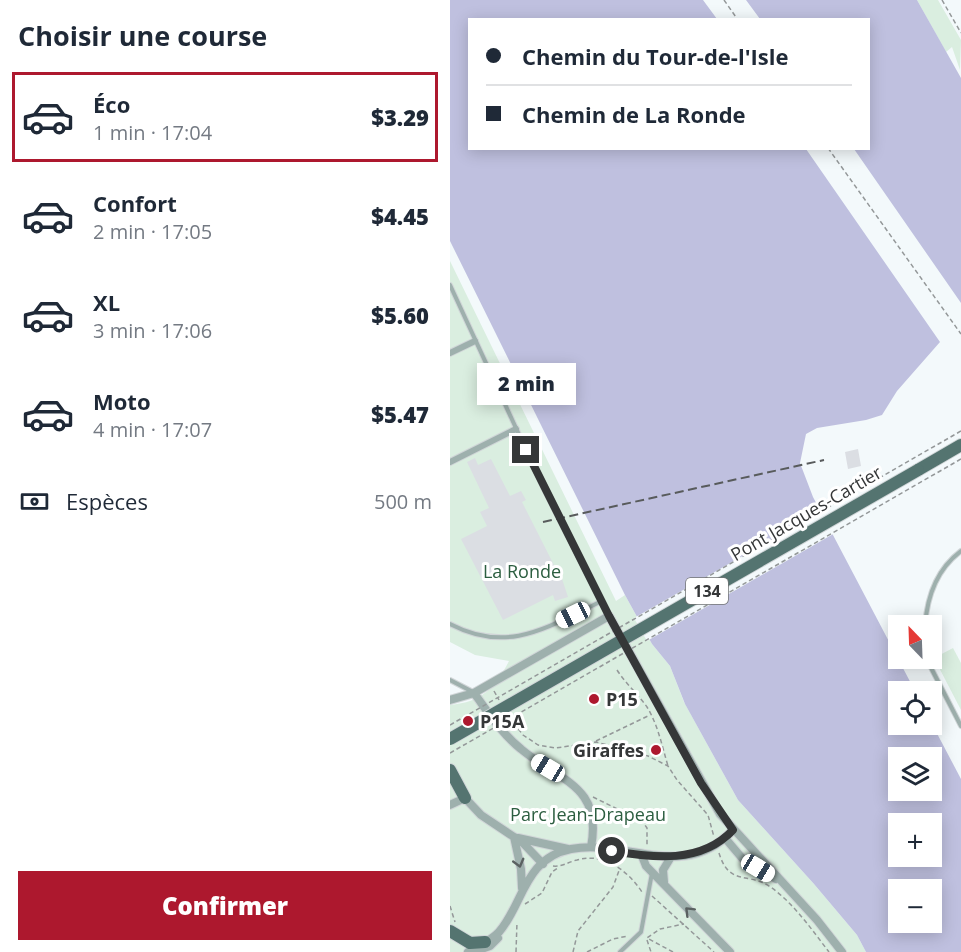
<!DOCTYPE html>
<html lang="fr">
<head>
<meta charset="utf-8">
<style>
	body { margin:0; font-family:"Open Sans",sans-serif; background:#f2f2f3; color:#1f2937; height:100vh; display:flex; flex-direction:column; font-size:22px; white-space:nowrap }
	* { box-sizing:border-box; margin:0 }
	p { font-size:20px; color:#747a83 }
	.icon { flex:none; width:33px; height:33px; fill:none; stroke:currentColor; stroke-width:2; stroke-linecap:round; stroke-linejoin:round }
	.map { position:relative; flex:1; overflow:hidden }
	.panel { display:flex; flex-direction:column; background:#fff; width:450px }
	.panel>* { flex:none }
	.banner { position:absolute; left:18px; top:18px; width:402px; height:132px; border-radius:0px; box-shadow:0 3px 15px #0003; display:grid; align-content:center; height:132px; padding:0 18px; background:#fff }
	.needle { width:39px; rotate:337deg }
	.tools { position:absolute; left:438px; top:615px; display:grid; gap:12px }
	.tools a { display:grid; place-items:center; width:54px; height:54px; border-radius:0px; background:#fff; box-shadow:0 3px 15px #0003; font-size:30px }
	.end { position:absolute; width:27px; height:27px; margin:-14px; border:8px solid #353738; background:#fff; box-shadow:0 0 0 3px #fff }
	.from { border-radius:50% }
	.bubble { position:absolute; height:42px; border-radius:0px; background:#fff; box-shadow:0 3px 15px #0003; font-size:20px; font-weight:800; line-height:42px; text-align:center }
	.car { position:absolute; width:18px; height:36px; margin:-18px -9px; border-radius:8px; box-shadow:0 0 4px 2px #0007; background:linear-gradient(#fff 24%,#345 0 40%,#fff 0 76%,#345 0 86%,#fff 0) }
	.banner b { display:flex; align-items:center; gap:21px; height:57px; font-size:22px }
	.banner b+b { border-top:2px solid #e0e1e3 }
	.banner i { width:15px; height:15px; background:#1f2937 }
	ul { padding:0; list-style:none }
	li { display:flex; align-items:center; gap:18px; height:90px; margin:0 12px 9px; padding:0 6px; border:3px solid transparent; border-radius:0px }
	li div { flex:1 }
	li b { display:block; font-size:22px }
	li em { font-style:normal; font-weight:800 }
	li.current { border-color:#ad182e }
	li>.icon { width:54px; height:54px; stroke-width:1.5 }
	h2 { padding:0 18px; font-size:27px; line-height:72px }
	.pay { display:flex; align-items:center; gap:15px; height:66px; padding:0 18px; font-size:22px }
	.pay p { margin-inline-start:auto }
	.primary-button { display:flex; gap:12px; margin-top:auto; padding:12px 18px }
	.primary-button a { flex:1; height:69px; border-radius:0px; background:#ad182e; color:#fff; font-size:24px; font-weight:800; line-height:69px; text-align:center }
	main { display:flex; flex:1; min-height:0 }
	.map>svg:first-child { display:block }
	.green { fill:#daeee0 }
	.water { fill:#bfc0df; fill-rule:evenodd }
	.pier { fill:#f3f9fb }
	.building { fill:#dbdee3 }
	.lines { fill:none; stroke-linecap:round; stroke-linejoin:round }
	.service-casing { stroke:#d1d6d8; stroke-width:6 }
	.pedestrian-casing { stroke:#d1d6d8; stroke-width:8 }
	.minor-casing { stroke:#d1d6d8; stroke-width:10 }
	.primary-casing { stroke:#d1d6d8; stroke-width:14 }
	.path { stroke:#949899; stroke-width:1.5; stroke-dasharray:4.5 3; stroke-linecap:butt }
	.service { stroke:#9eb0ad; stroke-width:4 }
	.pedestrian { stroke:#9eb0ad; stroke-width:6 }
	.minor { stroke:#9eb0ad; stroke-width:8 }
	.primary { stroke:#547470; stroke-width:12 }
	.rail { stroke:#585b5c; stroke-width:2; stroke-dasharray:9 4.5; stroke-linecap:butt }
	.primary-bridge-casing { stroke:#d1d6d8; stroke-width:14; stroke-linecap:butt }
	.path-bridge { stroke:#949899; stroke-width:1.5; stroke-dasharray:4.5 3; stroke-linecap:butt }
	.primary-bridge { stroke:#547470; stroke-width:12 }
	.oneway { stroke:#5a6161 }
	.route { stroke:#353738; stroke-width:8 }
	.poi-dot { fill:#ad182e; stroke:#fff; stroke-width:2 }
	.labels { text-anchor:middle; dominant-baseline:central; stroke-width:6; stroke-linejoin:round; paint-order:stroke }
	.shield { fill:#fff; stroke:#727374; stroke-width:1.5 }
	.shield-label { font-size:16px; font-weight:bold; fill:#353738 }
	.street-label { font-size:18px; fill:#353738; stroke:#fff }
	.park-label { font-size:18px; fill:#2c5e40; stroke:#fff }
	.poi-label { font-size:18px; font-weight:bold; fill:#353738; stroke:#fff; text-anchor:start }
</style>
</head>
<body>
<main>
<section class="panel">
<h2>Choisir une course</h2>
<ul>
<li class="current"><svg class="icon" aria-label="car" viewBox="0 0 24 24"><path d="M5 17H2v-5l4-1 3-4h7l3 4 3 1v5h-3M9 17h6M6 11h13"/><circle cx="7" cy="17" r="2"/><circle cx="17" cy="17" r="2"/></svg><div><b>Éco</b><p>1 min · 17:04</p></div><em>$3.29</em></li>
<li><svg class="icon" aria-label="car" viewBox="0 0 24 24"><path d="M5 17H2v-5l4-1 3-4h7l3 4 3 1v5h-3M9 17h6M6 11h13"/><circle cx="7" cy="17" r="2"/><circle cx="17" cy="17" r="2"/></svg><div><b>Confort</b><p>2 min · 17:05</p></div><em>$4.45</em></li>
<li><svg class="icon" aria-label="car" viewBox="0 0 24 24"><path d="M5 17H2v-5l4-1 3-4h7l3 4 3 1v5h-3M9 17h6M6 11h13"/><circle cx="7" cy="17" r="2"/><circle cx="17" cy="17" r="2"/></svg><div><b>XL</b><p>3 min · 17:06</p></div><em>$5.60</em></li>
<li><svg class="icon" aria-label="car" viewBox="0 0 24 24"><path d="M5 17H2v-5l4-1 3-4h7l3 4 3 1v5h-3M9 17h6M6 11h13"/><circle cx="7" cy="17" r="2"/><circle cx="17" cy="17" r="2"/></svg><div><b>Moto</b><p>4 min · 17:07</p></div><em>$5.47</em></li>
</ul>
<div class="pay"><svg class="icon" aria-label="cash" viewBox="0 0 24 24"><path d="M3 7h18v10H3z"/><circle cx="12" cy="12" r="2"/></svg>Espèces<p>500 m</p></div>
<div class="primary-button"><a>Confirmer</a></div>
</section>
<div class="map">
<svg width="511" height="952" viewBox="0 0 511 952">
	<rect width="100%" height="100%" fill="#f3f9fb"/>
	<!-- green -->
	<path class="green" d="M467,0H488L511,40L510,70L502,47L496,52Z
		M0,261L166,601L175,595L202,644L220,666L234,702L288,800L364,884L407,935L416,952H0V705C32,702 45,688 59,661L25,655L0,642Z
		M503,648L511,663V710L484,658Z"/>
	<!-- water -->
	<path class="water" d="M0,0H253L267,19L20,20V148L356,149L490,342L447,391L432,415L416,420L367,428L356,434L350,463L363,497L465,691L448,692V724H482L511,779V952H416L407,935L364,884L288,800L235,704L220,666L202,644L175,595L0,241ZM448,758H482V790H448ZM448,824H482V856H448ZM448,890H482V922H448Z
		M296,0H467L511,78V303L404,149L418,148V20L310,19Z"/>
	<!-- pier -->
	<path class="pier" d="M373,510L385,533L197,641L184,618Z"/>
	<!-- building -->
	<path class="building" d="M408,449L411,466L398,469L395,452Z
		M25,458L28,465L41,459L60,496L71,491L76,500L72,502L107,571L109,570L118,597L105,601L103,595L53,620L11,539L37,526L30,512L39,508L17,462Z"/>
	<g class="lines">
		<defs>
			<path id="service" d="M0,285L95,491L159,616
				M0,624C59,655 99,626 152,601
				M475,626C477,597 487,569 511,551
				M476,658L511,726
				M0,680L23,692
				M170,952L191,932L202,873"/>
			<path id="pedestrian" d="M0,353L25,341
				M0,462L66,429"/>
			<path id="minor" d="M24,693C38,712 52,734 71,749C109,781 153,785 141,847
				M0,700L24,693L159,616L270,814L367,920L392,952
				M0,805L15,798L31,815L73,843L93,864
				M64,837L71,869L72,888
				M68,838L118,849
				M275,838L292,858L326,879
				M192,856L196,866L280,952
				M214,882L213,870L221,857
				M26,951L40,946L48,938
				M18,952C28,946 41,941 49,932C73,905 74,858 121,849C176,838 234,883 283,830"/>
			<path id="primary" d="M468,470L511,445
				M0,770L15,798
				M0,931L20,943L35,942"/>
		</defs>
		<!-- service casing -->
		<use href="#service" class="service-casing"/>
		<!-- pedestrian casing -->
		<use href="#pedestrian" class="pedestrian-casing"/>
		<!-- minor casing -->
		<use href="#minor" class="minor-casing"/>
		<!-- primary casing -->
		<use href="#primary" class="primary-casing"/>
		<!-- path -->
		<path class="path" d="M274,0L288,20
			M492,0L511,33
			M378,148L511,334
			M167,670C176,684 188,694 197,707C208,725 212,746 218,766
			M44,691L49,700
			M59,717L73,735L88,745L106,748L146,742L198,756L218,766L227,780L258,815L264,837
			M146,741L200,715
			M143,797L192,821L197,828V847
			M269,853C279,886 297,872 319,886C343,902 362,930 379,952
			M103,866C112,867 118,862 127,860C154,852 178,871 192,892
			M202,896L264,952
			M75,904L92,893L102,872L109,867
			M0,906L5,922
			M197,940L201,952
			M66,952L67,922
			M123,952L128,931L163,887L170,868
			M137,952L163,939L178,936
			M223,952L197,938L210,929L234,924"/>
		<!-- service -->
		<use href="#service" class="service"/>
		<!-- pedestrian -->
		<use href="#pedestrian" class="pedestrian"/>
		<!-- minor -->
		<use href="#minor" class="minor"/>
		<!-- primary -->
		<use href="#primary" class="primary"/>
		<!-- rail -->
		<path class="rail" d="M93,522L374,460"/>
		<defs>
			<path id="primary-bridge" d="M0,739L468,470"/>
		</defs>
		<!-- primary-bridge casing -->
		<use href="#primary-bridge" class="primary-bridge-casing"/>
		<!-- path-bridge -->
		<path class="path-bridge" d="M0,725L511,431
			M0,753L511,459"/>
		<!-- primary-bridge -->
		<use href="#primary-bridge" class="primary-bridge"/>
	</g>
	<!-- one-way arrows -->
	<defs><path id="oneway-chevron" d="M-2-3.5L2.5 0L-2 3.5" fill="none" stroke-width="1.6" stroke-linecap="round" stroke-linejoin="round" transform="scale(1.5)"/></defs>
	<g class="oneway">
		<use href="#oneway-chevron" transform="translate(69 863) rotate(75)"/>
		<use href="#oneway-chevron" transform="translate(239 911) rotate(-135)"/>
	</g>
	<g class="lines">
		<!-- route -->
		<path class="route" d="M76,450L159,616L251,783L283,830C251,864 203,858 162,851"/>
	</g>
	<!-- markers -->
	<g class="poi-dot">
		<circle cx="144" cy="699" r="6"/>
		<circle cx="18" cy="721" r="6"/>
		<circle cx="206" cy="750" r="6"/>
	</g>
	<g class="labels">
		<!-- shield labels -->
		<rect class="shield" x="236" y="578" width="42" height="26" rx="4.5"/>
		<g class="shield-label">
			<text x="257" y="591">134</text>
		</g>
		<!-- street labels -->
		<g class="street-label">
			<text transform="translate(356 513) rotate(-30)">Pont Jacques-Cartier</text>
		</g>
		<!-- park labels -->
		<g class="park-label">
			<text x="72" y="571">La Ronde</text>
			<text x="138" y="814">Parc Jean-Drapeau</text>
		</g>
		<!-- poi labels -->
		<g class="poi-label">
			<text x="156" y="699">P15</text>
			<text x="30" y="721">P15A</text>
			<text x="194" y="750" text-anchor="end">Giraffes</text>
		</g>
	</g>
</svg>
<div class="tools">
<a><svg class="needle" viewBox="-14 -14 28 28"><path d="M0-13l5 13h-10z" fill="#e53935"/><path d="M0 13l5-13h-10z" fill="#747a83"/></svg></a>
<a><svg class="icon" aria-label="locate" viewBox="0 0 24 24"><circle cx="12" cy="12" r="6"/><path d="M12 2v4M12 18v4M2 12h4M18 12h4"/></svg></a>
<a><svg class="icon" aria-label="layers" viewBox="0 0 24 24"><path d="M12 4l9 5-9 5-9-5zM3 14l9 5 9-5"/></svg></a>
<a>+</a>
<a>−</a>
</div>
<i class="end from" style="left:162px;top:851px"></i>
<i class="end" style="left:76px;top:450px"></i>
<div class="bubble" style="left:27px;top:363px;width:99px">2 min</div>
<i class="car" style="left:123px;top:615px;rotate:244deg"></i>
<i class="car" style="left:98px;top:768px;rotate:301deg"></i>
<i class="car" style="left:308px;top:868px;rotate:121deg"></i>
<div class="banner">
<b><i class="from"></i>Chemin du Tour-de-l'Isle</b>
<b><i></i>Chemin de La Ronde</b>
</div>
</div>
</main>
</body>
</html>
